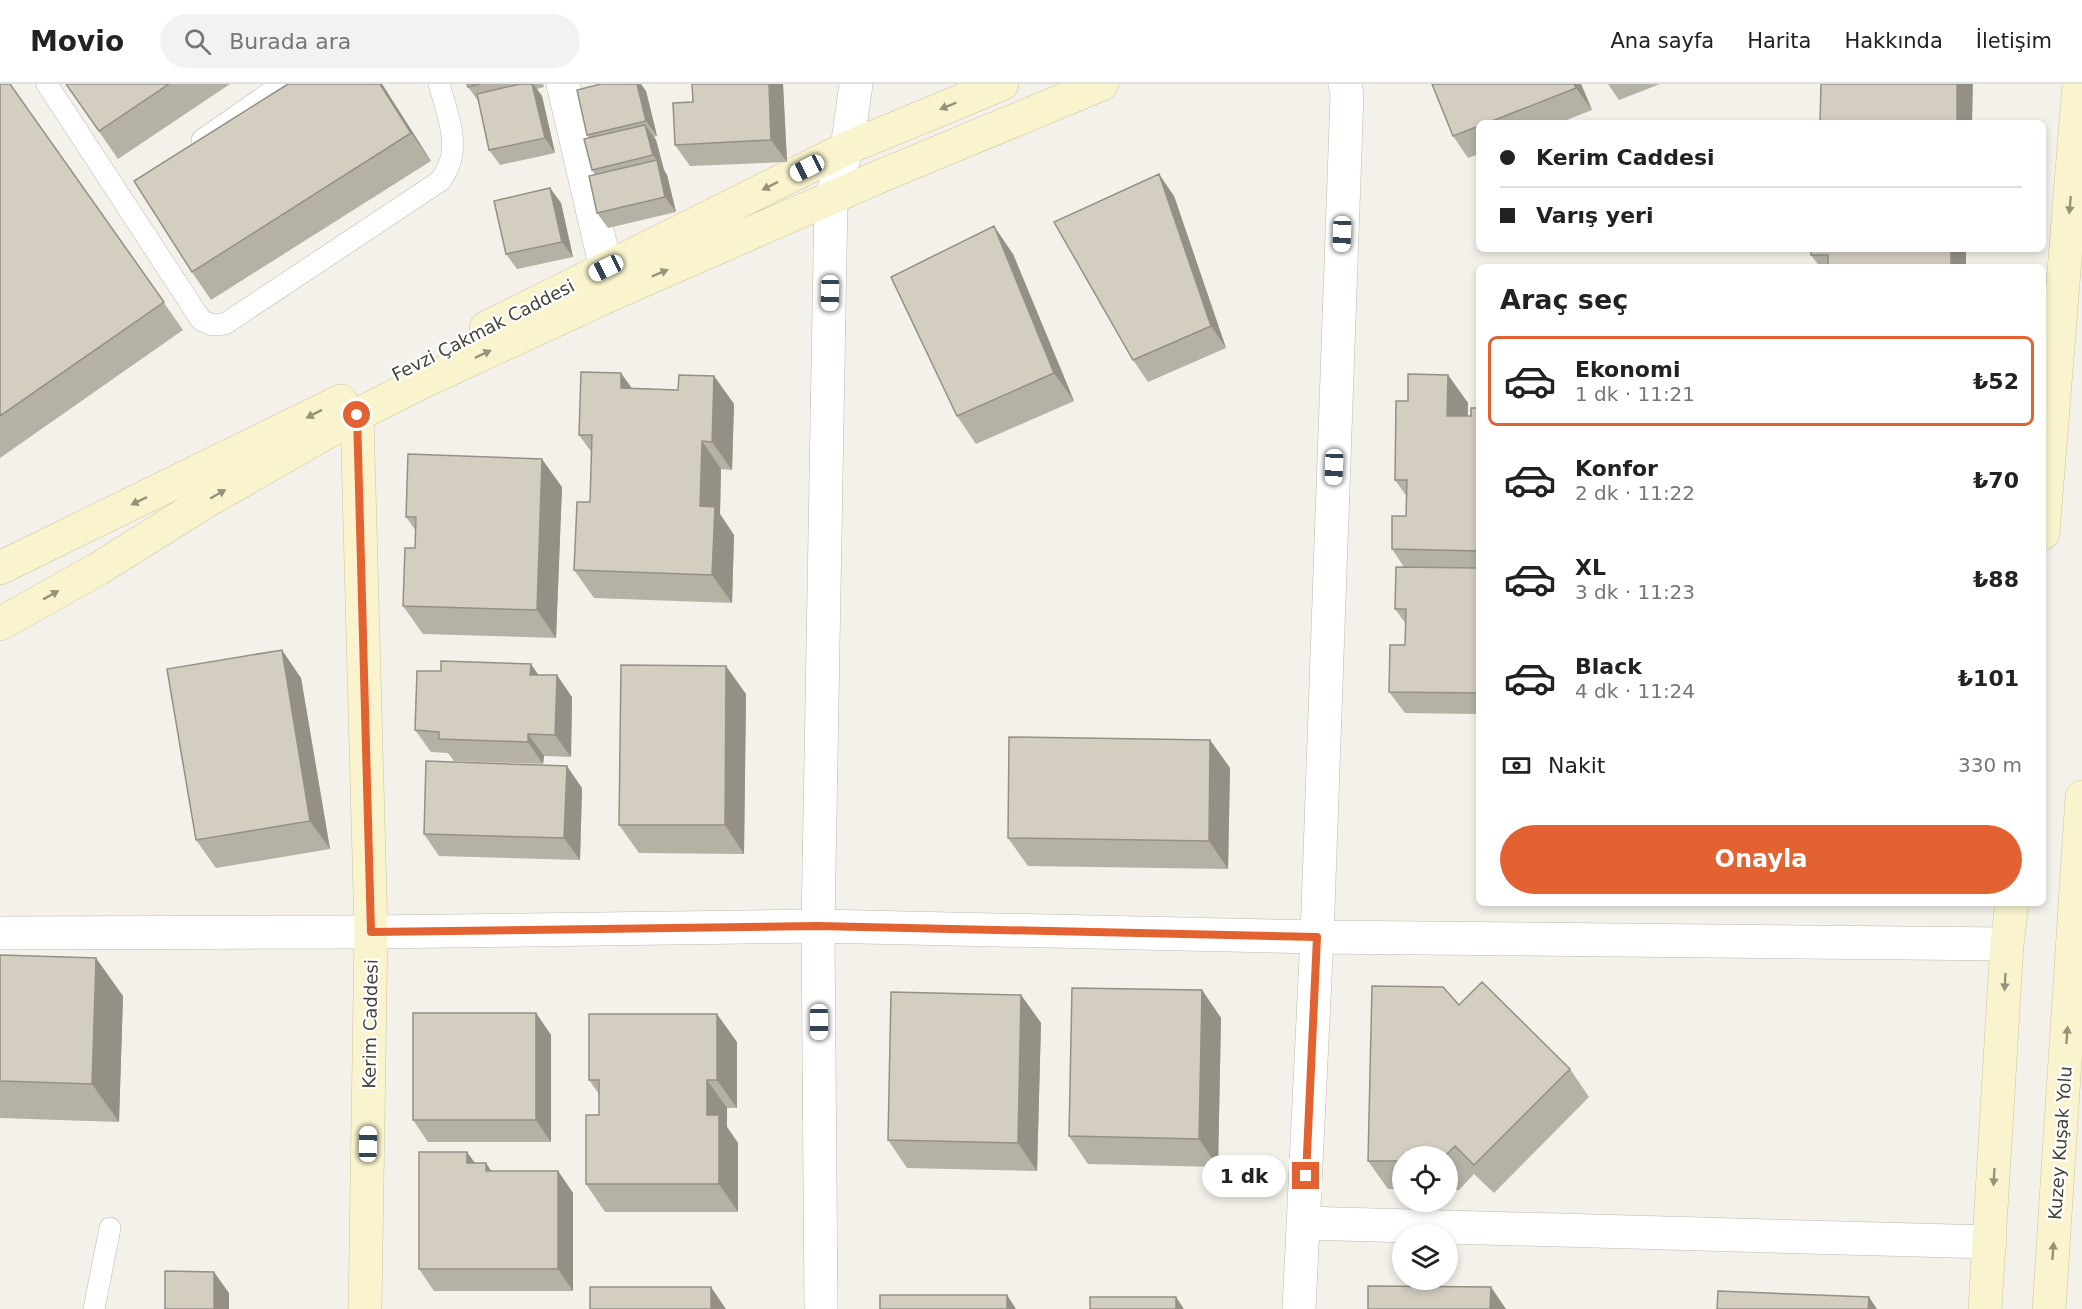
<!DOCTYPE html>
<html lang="tr">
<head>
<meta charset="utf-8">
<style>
	body { margin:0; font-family:"DejaVu Sans",sans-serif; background:#f2f2f2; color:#222; height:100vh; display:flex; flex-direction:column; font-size:22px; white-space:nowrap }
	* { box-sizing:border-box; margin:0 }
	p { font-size:20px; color:#767676 }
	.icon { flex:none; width:33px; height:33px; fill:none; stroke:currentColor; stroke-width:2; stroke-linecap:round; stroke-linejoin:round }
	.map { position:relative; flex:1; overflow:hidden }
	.side { position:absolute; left:1476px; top:180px; width:570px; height:642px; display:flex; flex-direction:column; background:#fff; border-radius:9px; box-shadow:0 3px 9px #0003 }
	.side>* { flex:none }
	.guide { position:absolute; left:1476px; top:36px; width:570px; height:132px; border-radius:9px; box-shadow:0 3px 9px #0003; display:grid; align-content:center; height:132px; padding:0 24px; background:#fff }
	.fabs { position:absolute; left:1392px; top:1062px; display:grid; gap:12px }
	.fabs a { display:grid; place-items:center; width:66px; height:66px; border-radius:50%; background:#fff; box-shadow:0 3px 9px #0003; font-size:30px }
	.end { position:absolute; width:27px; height:27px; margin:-14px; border:8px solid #e26231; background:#fff; box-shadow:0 0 0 3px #fff }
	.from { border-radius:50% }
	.bubble { position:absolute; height:42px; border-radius:21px; background:#fff; box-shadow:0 3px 9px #0003; font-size:20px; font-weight:800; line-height:42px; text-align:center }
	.car { position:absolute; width:18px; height:36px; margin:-18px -9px; border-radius:8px; box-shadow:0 0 4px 2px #0007; background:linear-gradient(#fff 24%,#345 0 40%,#fff 0 76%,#345 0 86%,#fff 0) }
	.guide b { display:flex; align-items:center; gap:21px; height:57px; font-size:22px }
	.guide b+b { border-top:2px solid #e0e0e0 }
	.guide i { width:15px; height:15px; background:#222 }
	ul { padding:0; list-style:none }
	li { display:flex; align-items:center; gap:18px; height:90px; margin:0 12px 9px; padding:0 12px; border:3px solid transparent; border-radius:9px }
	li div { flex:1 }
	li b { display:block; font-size:22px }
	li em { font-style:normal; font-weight:800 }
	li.selected { border-color:#e26231 }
	li>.icon { width:54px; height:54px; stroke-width:1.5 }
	h2 { padding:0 24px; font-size:27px; line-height:72px }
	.pay { display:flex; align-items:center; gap:15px; height:66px; padding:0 24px; font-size:22px }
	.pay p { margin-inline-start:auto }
	.button { display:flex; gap:12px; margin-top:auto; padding:12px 24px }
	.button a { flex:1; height:69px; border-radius:36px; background:#e26231; color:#fff; font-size:24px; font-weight:800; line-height:69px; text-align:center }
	header { display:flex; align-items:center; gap:36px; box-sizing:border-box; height:84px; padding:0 30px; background:#fff; border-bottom:2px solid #e0e0e0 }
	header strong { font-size:28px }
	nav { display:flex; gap:33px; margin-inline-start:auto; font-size:21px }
	.search { width:420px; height:54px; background:#f2f2f2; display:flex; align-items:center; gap:15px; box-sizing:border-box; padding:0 21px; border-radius:33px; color:#767676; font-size:22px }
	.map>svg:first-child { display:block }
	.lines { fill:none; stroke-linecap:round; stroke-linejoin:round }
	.lane-casing { stroke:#bdb9ad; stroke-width:22 }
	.street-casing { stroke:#bdb9ad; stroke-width:34 }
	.secondary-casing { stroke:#cdc69e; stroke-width:34 }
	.lane { stroke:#fff; stroke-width:21 }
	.street { stroke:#fff; stroke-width:33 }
	.secondary { stroke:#f9f4cd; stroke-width:33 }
	.wall { fill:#b5b1a5 }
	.shaded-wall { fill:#949086 }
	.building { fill:#d3cec0; stroke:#949086; stroke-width:1.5 }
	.oneway { fill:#96927b }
	.route { stroke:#e26231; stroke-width:8 }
	.labels { text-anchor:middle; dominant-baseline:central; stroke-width:4.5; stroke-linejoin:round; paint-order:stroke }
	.street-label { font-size:18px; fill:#454238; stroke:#fff }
</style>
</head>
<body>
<header>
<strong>Movio</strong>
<div class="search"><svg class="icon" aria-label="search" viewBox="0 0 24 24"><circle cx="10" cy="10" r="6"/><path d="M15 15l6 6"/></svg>Burada ara</div>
<nav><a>Ana sayfa</a><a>Harita</a><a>Hakkında</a><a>İletişim</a></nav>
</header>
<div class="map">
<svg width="2082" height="1225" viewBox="0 0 2082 1225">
	<rect width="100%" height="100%" fill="#f3f1e9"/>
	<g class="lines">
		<defs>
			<path id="lane" d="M47,0L201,236L212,241L225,240L440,97C464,67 448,33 439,0
				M202,56L282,0
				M94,1225L110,1144"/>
			<path id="street" d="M563,0L612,210
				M0,849L371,848L818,842L1317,853L2007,860
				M1303,1139L1990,1158
				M821,1225L818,842L831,115L847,64L856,0
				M1299,1225L1317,853L1347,11L1345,0"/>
			<path id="secondary" d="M486,244L847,64L1002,0
				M357,331L371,848L365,1225
				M2043,449L2079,0
				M0,484L341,317
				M0,540L98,485L205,418L357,331L420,299L612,210L881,92L1102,0
				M1985,1225L2007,860L2012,819
				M2049,1225L2082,713"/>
		</defs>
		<!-- lane casing -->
		<use href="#lane" class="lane-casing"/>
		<!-- street casing -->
		<use href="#street" class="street-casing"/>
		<!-- secondary casing -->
		<use href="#secondary" class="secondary-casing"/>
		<!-- lane -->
		<use href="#lane" class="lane"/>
		<!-- street -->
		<use href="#street" class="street"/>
		<!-- secondary -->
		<use href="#secondary" class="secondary"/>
	</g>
	<!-- wall -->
	<path class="wall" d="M0,0H10L183,246L0,374Z
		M66,0H230L118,75Z
		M382,0L431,77L211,216L192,188Z
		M467,0H543L544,3L537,5L542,12L555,69L500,81L489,66L479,18L468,3Z
		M783,0L787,78L690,82L675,61L693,18Z
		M1432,0H1581L1592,26L1559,39H1479V70L1468,74L1453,52Z
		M1608,0H1660L1619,16Z
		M646,7L657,52L654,53L656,56L664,86L667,91L676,128L608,144L597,129L595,91L592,86L589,54L587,51Z
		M550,104L561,119L573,173L517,185L506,170Z
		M1174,112L1226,264L1148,298L1133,276Z
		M1811,165L1966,183H1820L1811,171Z
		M1013,170L1074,317L976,360L957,332Z
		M1448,291L1468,319L1467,332H1471L1479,324V630L1405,629L1389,608L1405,561L1406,540L1395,525L1404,483L1392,465L1406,432L1407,413L1395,396L1408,317Z
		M714,292L734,320L732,386L721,385L720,430L734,451L732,519L594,514L574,486L590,418L592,369L579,351L632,304L678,306Z
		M562,403L556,554L423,550L403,522L415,464L416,447L406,433Z
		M441,587L539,591L572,613L571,673L544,672L543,680L454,677L448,669L431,668L415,646Z
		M301,594L330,765L216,784L196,756Z
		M746,610L744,770L639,769L619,741Z
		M1210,656L1230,684L1228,785L1028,782L1008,754Z
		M582,704L580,776L439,772L424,750Z
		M0,871L123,912L119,1038L0,1034Z
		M1202,906L1221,934L1218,1083L1088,1080L1069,1052Z
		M1021,911L1041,939L1037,1087L907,1084L888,1056Z
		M1459,921L1570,985L1589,1013L1494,1109L1474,1090L1459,1106H1448V1072H1402V1105H1388L1368,1077Z
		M536,929L551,951V1058H428L413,1036Z
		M737,958V1024H727V1043L738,1059V1128H605L586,1100L599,1031V1010L589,996Z
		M475,1079L492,1087H558L573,1109V1207H434L419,1185Z"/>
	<!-- shaded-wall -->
	<path class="shaded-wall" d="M380,0H382L431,77L411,49Z
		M532,0H533L542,12L555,69L545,54Z
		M637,0H641L646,7L657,52L646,37Z
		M769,0H783L787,78L771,56Z
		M1574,0H1581L1592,26L1576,4Z
		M1957,0H1973L1972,39H1957Z
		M645,41L656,56L664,86L667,91L676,128L665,113L657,76L653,71Z
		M1159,90L1174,112L1226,264L1211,242Z
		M550,104L561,119L573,173L562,158Z
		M994,142L1013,170L1074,317L1054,289Z
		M1951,165H1966V183H1951Z
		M621,289L641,317L621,304Z
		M1448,291L1468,319L1467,360L1447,332Z
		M714,292L734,320L732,386L712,358Z
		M702,357L721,385L720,430L734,451L732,519L712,491L700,422Z
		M542,375L562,403L556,554L537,526Z
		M282,566L301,594L330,765L310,737Z
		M531,580L546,602L530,591Z
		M726,582L746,610L744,770L725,741Z
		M557,591L572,613L571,673L555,651Z
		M528,650L544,672L543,680L528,658Z
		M1210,656L1230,684L1228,785L1209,757Z
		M567,682L582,704L580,776L564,754Z
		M96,874L123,912L119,1038L92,1000Z
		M1202,906L1221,934L1218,1083L1199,1055Z
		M1021,911L1041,939L1037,1087L1018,1059Z
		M536,929L551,951V1058L536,1036Z
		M717,930L737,958V1024L717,996Z
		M707,996L727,1024V1043L738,1059V1128L719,1100L707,1031Z
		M467,1068L483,1090L467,1079Z
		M486,1079L501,1101L486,1087Z
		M558,1087L573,1109V1207L558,1185Z
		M214,1188L229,1209V1225H214Z
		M711,1203L726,1225H711Z
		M1491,1203L1506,1225H1490Z
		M1007,1211L1016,1225H1007Z
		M1176,1213L1184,1225H1176Z
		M1869,1213L1877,1225H1868Z"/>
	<!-- building -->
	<path class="building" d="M0,0H10L164,218L0,332Z
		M66,0H169L99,47Z
		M288,0H380L411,49L192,188L134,97Z
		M467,0H480L468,3Z
		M520,0H532L545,54L489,66L477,10Z
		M601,0H637L646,37L587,51L577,6Z
		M692,0H769L771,56L675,61L673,19L693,18Z
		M1432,0H1574L1576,4L1487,39H1479V42L1453,52Z
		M1821,0H1957V39H1820Z
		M645,41L653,71L592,86L584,55Z
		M657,76L665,113L597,129L589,92Z
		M1159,90L1211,242L1133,276L1054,138Z
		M550,104L562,158L506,170L494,117Z
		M994,142L1054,289L957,332L891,193Z
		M1811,165H1951V183H1828V171H1811Z
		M581,288L621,289V304L678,306L679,291L714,292L712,358L702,357L700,422L715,423L712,491L574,486L577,418H590L592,351H579Z
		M1408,290L1448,291L1447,332H1471V324H1479V467L1392,465V432H1406L1407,396H1395L1396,317H1408Z
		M408,370L542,375L537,526L403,522L405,464H415L416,433H406Z
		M1396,483L1479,484V609L1389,608L1390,561H1405L1406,525H1395Z
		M282,566L310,737L196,756L167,585Z
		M441,577L531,580L530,591H557L555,651L528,650V658L439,655V648L415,646L417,587H441Z
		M621,581L726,582L725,741H619Z
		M1009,653L1210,656L1209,757L1008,754Z
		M426,677L567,682L564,754L424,750Z
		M0,871L96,874L92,1000L0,997Z
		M1482,898L1570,985L1474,1081L1455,1062L1445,1072H1402V1077H1368L1372,902L1443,903L1459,921Z
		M1072,904L1202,906L1199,1055L1069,1052Z
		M891,908L1021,911L1018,1059L888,1056Z
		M413,929H536V1036H413Z
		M589,930H717V996H707V1031H719V1100H586V1031H599V996H589Z
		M419,1068H467V1079H486V1087H558V1185H419Z
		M165,1187L214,1188V1225H165Z
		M1368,1202L1491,1203L1490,1225H1368Z
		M590,1203H711V1225H590Z
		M1718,1207L1869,1213L1868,1225H1717Z
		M880,1211H1007V1225H880Z
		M1090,1213H1176V1225H1090Z"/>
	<!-- one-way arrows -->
	<defs><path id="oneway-solid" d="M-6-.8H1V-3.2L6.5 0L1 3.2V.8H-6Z" transform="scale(1.5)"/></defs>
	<g class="oneway">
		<use href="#oneway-solid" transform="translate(948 22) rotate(158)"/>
		<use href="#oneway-solid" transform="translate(770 102) rotate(153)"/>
		<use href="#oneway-solid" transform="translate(2070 121) rotate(95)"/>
		<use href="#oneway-solid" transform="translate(660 189) rotate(-23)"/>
		<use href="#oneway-solid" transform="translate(483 270) rotate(-25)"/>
		<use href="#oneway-solid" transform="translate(314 330) rotate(153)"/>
		<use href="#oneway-solid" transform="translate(218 410) rotate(-30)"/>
		<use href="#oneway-solid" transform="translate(139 417) rotate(154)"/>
		<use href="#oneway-solid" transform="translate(51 511) rotate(-29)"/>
		<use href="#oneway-solid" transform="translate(2005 898) rotate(93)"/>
		<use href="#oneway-solid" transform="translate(2067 951) rotate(-86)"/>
		<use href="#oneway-solid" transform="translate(1994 1093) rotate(93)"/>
		<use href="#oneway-solid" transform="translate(2053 1167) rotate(-86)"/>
	</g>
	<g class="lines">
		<!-- route -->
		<path class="route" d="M357,331L371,848L818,842L1317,853L1306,1092"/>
	</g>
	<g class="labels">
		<!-- street labels -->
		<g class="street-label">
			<text transform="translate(483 246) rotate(-27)">Fevzi Çakmak Caddesi</text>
			<text transform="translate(370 940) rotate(-89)">Kerim Caddesi</text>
			<text transform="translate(2060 1059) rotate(-86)">Kuzey Kuşak Yolu</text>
		</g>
	</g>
</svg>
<div class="fabs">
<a><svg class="icon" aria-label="locate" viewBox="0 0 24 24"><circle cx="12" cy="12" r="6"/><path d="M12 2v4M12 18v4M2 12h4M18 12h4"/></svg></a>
<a><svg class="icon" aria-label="layers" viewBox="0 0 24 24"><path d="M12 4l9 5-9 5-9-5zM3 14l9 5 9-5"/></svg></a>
</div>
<i class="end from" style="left:357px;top:331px"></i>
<i class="end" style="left:1306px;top:1092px"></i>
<div class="bubble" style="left:1202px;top:1071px;width:84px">1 dk</div>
<i class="car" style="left:807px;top:84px;rotate:243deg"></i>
<i class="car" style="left:1342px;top:150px;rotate:182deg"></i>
<i class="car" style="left:606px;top:184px;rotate:244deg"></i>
<i class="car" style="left:830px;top:209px;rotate:181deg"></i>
<i class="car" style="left:1334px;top:383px;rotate:182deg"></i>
<i class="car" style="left:819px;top:938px;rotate:180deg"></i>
<i class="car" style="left:368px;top:1060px;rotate:1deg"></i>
<div class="guide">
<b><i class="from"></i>Kerim Caddesi</b>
<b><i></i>Varış yeri</b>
</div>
<section class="side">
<h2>Araç seç</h2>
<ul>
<li class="selected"><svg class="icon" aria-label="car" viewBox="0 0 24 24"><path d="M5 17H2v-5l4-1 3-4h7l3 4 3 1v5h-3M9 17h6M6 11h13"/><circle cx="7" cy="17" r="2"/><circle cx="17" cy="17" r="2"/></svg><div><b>Ekonomi</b><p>1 dk · 11:21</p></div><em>₺52</em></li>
<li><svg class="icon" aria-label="car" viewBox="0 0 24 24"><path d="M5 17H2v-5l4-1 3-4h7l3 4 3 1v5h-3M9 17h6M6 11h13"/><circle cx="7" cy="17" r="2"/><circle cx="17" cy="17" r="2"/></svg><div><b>Konfor</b><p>2 dk · 11:22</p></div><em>₺70</em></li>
<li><svg class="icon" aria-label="car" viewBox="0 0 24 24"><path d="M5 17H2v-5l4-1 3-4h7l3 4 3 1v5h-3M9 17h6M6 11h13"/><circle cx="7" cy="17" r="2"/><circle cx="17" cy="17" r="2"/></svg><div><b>XL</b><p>3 dk · 11:23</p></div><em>₺88</em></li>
<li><svg class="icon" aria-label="car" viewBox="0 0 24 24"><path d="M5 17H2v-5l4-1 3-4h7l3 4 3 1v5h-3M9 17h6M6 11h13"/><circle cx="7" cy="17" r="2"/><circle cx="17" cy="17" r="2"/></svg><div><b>Black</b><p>4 dk · 11:24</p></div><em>₺101</em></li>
</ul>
<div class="pay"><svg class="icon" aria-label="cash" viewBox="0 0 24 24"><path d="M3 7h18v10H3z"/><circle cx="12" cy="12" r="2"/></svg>Nakit<p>330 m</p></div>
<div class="button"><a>Onayla</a></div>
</section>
</div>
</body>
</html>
